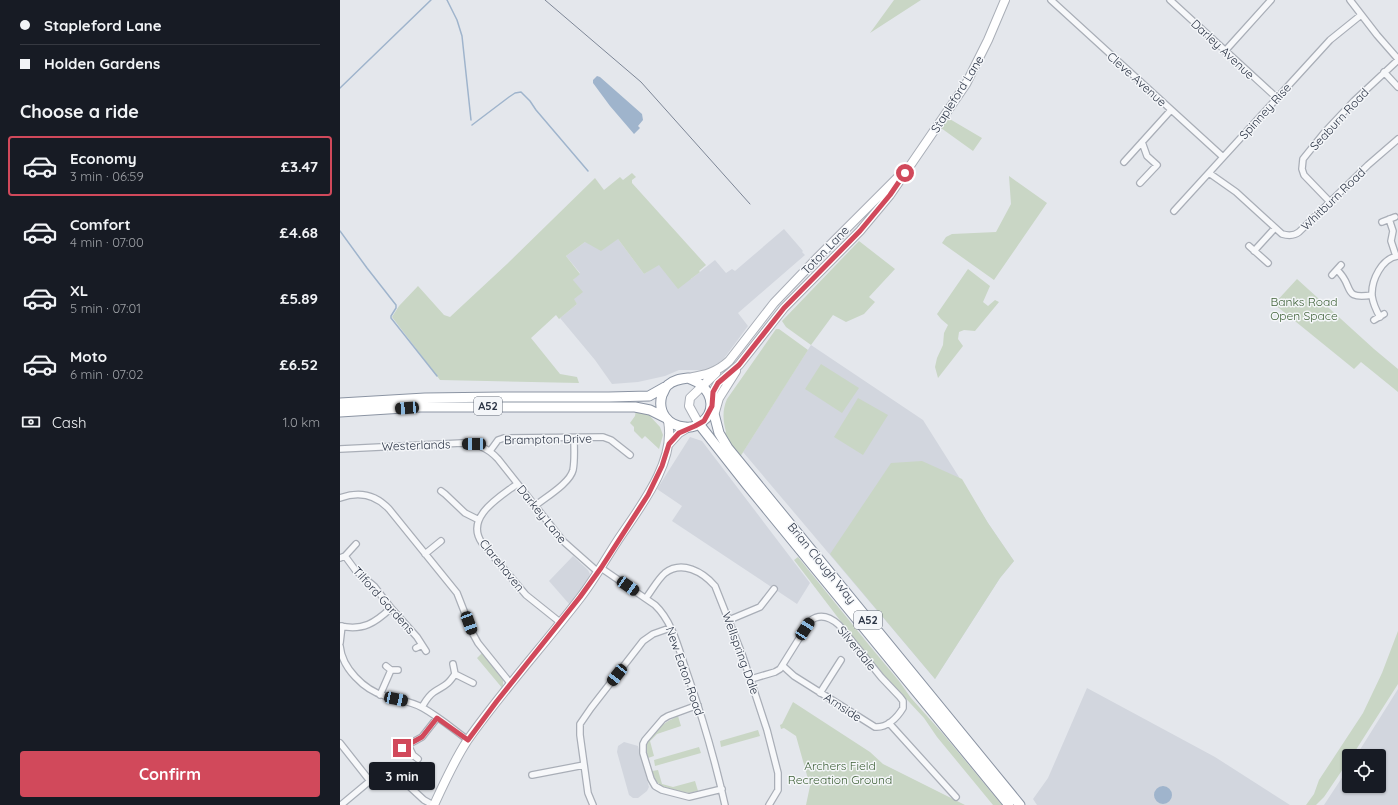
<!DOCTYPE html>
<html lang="en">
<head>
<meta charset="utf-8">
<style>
	body { margin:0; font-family:Quicksand,sans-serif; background:#20242c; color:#f1f3f6; height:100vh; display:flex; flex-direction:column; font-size:15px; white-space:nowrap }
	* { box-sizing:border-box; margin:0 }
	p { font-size:13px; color:#9ea1a6 }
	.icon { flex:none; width:22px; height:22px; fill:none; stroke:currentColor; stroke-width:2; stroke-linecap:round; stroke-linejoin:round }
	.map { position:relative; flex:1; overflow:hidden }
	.drawer { display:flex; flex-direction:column; background:#171b24; width:340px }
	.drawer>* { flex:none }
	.banner { display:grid; align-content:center; height:88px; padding:0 20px; background:#171b24 }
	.controls { position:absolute; left:1002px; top:749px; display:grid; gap:8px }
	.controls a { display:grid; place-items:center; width:44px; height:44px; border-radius:4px; background:#171b24; box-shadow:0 1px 3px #0004; font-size:20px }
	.end { position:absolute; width:18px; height:18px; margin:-9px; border:5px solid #d1495b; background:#fff; box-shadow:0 0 0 2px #fff }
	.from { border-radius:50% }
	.bubble { position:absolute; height:28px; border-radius:4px; background:#171b24; box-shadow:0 1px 3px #0004; font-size:13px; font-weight:700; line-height:28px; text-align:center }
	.car { position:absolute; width:12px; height:24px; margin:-12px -6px; border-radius:5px; box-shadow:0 0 3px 1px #0007; background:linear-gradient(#222 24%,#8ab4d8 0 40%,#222 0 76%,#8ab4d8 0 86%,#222 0) }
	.banner b { display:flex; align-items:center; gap:14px; height:38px; font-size:15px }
	.banner b+b { border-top:1px solid #363941 }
	.banner i { width:10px; height:10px; background:#f1f3f6 }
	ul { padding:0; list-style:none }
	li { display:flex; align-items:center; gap:12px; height:60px; margin:0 8px 6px; padding:0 12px; border:2px solid transparent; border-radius:4px }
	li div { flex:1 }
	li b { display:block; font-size:15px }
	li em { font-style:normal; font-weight:700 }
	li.on { border-color:#d1495b }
	li>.icon { width:36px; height:36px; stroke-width:1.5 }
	h2 { padding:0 20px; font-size:18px; line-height:48px }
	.pay { display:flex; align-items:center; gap:10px; height:44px; padding:0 20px; font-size:15px }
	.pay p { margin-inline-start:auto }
	.cta { display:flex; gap:8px; margin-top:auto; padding:8px 20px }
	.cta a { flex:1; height:46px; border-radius:4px; background:#d1495b; color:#fff; font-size:16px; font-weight:700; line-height:46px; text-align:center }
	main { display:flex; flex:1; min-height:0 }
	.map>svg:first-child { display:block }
	.built { fill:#d2d6de }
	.green { fill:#c9d6c5 }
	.water { fill:#9fb4cc }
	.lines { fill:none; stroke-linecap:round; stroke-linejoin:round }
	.stream { stroke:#9fb4cc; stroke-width:1.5 }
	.minor-casing { stroke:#a9aeb7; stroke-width:8 }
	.secondary-casing { stroke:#a9aeb7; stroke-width:10 }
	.trunk-casing { stroke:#8b94a3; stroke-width:11 }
	.minor { stroke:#f7f8fa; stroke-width:5.5 }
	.secondary { stroke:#fff; stroke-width:8 }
	.trunk { stroke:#fff; stroke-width:9 }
	.tram { stroke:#7d8696; stroke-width:1 }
	.route { stroke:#d1495b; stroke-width:5 }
	.labels { text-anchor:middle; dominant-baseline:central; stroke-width:3; stroke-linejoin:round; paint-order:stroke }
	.shield { fill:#f4f6f9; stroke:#676e7b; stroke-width:1 }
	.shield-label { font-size:11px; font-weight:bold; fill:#2b3445 }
	.street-label { font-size:12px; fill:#2b3445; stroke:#f4f6f9 }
	.park-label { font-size:12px; fill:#3f6138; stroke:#f4f6f9 }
</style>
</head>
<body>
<main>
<section class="drawer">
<div class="banner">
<b><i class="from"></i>Stapleford Lane</b>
<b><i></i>Holden Gardens</b>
</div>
<h2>Choose a ride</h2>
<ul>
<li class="on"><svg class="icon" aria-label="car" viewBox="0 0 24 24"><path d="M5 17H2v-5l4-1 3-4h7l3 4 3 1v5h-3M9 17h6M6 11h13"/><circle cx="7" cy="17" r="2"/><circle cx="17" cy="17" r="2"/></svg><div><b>Economy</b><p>3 min · 06:59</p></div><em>£3.47</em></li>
<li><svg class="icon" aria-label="car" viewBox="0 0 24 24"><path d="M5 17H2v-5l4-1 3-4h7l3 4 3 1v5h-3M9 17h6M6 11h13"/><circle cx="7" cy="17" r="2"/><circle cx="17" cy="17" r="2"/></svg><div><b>Comfort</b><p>4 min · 07:00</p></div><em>£4.68</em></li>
<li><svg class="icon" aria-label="car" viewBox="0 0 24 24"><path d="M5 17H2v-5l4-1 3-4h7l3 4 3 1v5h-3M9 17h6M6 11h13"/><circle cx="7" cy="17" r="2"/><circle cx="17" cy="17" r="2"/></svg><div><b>XL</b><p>5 min · 07:01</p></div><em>£5.89</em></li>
<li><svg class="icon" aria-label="car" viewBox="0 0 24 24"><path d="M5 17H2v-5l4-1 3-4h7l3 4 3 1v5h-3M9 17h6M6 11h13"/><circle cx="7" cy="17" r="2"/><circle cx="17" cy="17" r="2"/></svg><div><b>Moto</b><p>6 min · 07:02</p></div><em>£6.52</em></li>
</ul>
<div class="pay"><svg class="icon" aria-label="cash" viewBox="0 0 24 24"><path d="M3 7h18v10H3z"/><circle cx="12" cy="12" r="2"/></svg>Cash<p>1.0 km</p></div>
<div class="cta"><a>Confirm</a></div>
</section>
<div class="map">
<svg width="1058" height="805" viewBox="0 0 1058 805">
	<rect width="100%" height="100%" fill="#e4e7ec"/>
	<!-- built -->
	<path class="built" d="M444,229L463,251L462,252L465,255L398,313L408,326L382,361L369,369L363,370H339L325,376L298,382L272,384L255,360L220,318L237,304L234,300L233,280L240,273L226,256L245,242L278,239L304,274L319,264L351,279L375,260L386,273L392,269L395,271Z
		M471,345L583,420L648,523L674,561L660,578L595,679L403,452Z
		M350,437L362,441L470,583L457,604L332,521L342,506L317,489Z
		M233,556L248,570L250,574L248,579L230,605L209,581Z
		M747,688L875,757L950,805H697L693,799L708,778Z
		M1058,689V805H984L1009,767V786H1039V756H1016Z
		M284,742L298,746L309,787L307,791L298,798H293L289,795L277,752L278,746Z"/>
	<!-- green -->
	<path class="green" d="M554,0H581L530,33Z
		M608,118L642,138L633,151L601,128Z
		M292,173L296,177L292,180V183L366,265L359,271L360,272L338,289L319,265L304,274L278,239L261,251L245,242L226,256L240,274L233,280L243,292L234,299L237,304L219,319L216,315L191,338L220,374L237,377L239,383L100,380L52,317L59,306L78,286L104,315L110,317L167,264L255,178L264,190L280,177L283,180Z
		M669,176L707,203L654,280L602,243L606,237L612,234L656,232L671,204Z
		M519,241L555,269L529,297L535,302L524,314L506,322L493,315L471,345L446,327L442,321Z
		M628,269L650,286L643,302L648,306L655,300L659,302L635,331L624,330L619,332L618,339L623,346L598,378L595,367L597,358L603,345L604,333L608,325L601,319L597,314Z
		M957,279L1034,349L1058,369V392L1021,362L1014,369L934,304Z
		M436,329H439L468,350L400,457L384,434L386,432C383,420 382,411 387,399Z
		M481,364L519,388L502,413L465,389Z
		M518,398L548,415L523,455L494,437Z
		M296,410L309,415L320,427L323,435L319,449L305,436L302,439L294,431V427L290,423L295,416Z
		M582,461L622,479L648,523L674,561L660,578L595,679L490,554L551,463Z
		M458,557L529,645L559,681L571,698L604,735L662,805H653L597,737L584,718L531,661L454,560Z
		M1058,631V684L1012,756H1009V760L984,797L976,805H966L974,794L979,780L1023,713L1042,673Z
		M142,653L163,680V689L137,658Z
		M453,702L530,752L543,764L625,805H466L470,786L456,736L444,728L441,729L440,725L442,724Z
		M338,716L341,726L317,734L310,741L314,756L308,758C307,754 306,750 307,745C309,732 327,721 338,716Z
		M418,730L420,736L381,747L380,741Z
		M359,747L361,753L315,766L314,760Z
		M318,770L322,784L333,787L355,781L358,791L349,793L343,792L321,786L316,781L312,771Z"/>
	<!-- water -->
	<path class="water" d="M257,76L260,77L302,114L303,120L298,126L300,128L294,134L270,106L253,83V80Z
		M814 795a9 9 0 1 1 18 0a9 9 0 1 1-18 0Z"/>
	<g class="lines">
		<!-- stream -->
		<path class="stream" d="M107,0L117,20L122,36L131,120
			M0,88L91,0
			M132,125L169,97L175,93L181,92L190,101L196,110L248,171
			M0,231L27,268L56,305V308L51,316V318L97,376"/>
		<defs>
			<path id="minor" d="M711,0L883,157
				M830,0L937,98
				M1010,0L1037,35L1058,59
				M885,51L931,0
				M1044,72L1058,87
				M784,162L831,110
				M869,173L896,192L942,234C949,236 954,236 959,232L1028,165L1058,139
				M800,183L817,165L807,156L802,142
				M990,202L964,175L962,169L963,159L984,133L1014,101L1058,60
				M834,211L990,40L1021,15
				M1049,219L1053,231L1051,241L1056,256
				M1042,222L1055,217
				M909,246L928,263
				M914,251L935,228
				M997,270C1015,286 1001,300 1032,295
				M992,275L1001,265
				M1040,317C1036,310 1033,303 1032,296C1031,280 1042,258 1058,256
				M1034,320L1044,314
				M0,449L122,443C137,444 147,447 158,459L223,541L258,572
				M150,451L158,440L164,438L263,437L271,440L290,455
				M177,484C160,497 124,517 142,543L186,595L221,623
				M101,491L105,494L125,513L139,520
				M0,498C19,491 35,494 49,509L117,593L133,634L138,643L171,684
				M195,506C206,497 230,483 233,470C235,460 234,448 234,438
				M85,554L101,541
				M5,556L16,571L34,586L51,608L77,637L86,651
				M0,558L5,556L16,544
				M261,568L315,605C333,622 339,650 347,673C362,716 375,760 385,805
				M306,598C312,590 318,579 325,573C342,560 363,572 375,586L402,654L427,730L438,773V790L429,805
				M389,620L420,607L434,589
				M0,626C23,631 35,623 51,608
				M0,643L2,626
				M0,646C2,668 24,690 45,696C57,700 71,701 83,708C99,717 113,729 128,740
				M76,648L82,645
				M46,666L51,670H58
				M115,674L133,683
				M411,679L435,672L440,669L470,621C480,613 490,617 499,625L541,677L560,697L563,701V708C557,718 547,728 535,727L454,676L443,666
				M480,693L501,660
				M40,695L51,670
				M358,705L328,716L323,719L305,740L303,744V753L311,779L315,786L322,790L349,797L382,789
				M82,707C85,702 88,696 94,692C105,685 107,686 115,674L113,664
				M549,723L616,797
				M0,743L30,781
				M68,745L73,755L78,759
				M62,748L82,737L97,718
				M192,775L244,765
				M1,805L37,775L46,773H50L59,777L84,800L93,805
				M253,805L248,793L240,735V724L251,708L303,641L313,634L330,628"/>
			<path id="secondary" d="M348,378C364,375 376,373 389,361L434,303L478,257L558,177
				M372,402L373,392L378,383L399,365L444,308L520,231L550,195L626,84L648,40L665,0
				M375,412L379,398L396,371
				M359,424L349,406L350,398L376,373
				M329,444L339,433L349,427
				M94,805C104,783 114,761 127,741C162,691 203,646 240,598C254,580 265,560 278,540C300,507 336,462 328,421"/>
			<path id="trunk" d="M348,378C352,380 357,381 361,385C373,395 375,412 362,422C357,426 352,428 345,427C328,426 317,412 322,395C324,392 325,387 328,385C333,380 340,379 348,378Z
				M0,403L85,398L163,397H269L309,396L325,387
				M372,406L379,433L388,448L680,805
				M0,412L80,407H295L310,410L326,418
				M359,424L407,485L669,805"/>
		</defs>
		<!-- minor casing -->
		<use href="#minor" class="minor-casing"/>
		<!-- secondary casing -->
		<use href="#secondary" class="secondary-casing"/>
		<!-- trunk casing -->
		<use href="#trunk" class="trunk-casing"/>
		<!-- minor -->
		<use href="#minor" class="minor"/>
		<!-- secondary -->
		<use href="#secondary" class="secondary"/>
		<!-- trunk -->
		<use href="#trunk" class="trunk"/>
		<!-- tram -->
		<path class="tram" d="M205,0L301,82L410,204"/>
	</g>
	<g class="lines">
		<!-- route -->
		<path class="route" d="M62,748L82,737L97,718L128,740L157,701L240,597L261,568L308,495L322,466L329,444L339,433L355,426L364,421L372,406L373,392L378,383L399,365L444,308L520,231L550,195L565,173"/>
	</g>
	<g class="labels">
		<!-- shield labels -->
		<g class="shield">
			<rect x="134" y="397" width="28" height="18" rx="3"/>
			<rect x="514" y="611" width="28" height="18" rx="3"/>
		</g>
		<g class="shield-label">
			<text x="148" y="406">A52</text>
			<text x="528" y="620">A52</text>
		</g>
		<!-- street labels -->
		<g class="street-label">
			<text transform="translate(883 49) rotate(43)">Darley Avenue</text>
			<text transform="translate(797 79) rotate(42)">Cleve Avenue</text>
			<text transform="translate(617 94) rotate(-58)">Stapleford Lane</text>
			<text transform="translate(925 111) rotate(-48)">Spinney Rise</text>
			<text transform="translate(999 119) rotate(-47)">Seaburn Road</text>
			<text transform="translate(993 199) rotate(-44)">Whitburn Road</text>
			<text transform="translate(485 250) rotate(-46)">Toton Lane</text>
			<text transform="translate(208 439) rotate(-1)">Brampton Drive</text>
			<text transform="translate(76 445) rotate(-2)">Westerlands</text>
			<text transform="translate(202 514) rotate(51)">Darkey Lane</text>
			<text transform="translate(482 563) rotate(51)">Brian Clough Way</text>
			<text transform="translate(162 565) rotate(51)">Clarehaven</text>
			<text transform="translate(44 600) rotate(48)">Tilford Gardens</text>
			<text transform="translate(517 648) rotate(51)">Silverdale</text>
			<text transform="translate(401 653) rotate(70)">Wellspring Dale</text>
			<text transform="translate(345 671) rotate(71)">New Eaton Road</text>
			<text transform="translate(503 707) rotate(33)">Arnside</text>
		</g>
		<!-- park labels -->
		<g class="park-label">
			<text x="964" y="301">Banks Road<tspan x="964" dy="14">Open Space</tspan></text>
			<text x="500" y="765">Archers Field<tspan x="500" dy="14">Recreation Ground</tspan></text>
		</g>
	</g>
</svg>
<div class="controls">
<a><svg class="icon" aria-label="locate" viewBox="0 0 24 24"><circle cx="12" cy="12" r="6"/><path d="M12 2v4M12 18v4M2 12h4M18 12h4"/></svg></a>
</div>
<i class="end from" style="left:565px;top:173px"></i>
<i class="end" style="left:62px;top:748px"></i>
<div class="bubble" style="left:29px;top:762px;width:66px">3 min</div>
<i class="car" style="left:67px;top:408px;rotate:266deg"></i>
<i class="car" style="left:134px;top:444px;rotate:270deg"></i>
<i class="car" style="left:288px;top:586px;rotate:124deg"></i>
<i class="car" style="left:129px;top:623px;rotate:160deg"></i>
<i class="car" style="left:465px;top:629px;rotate:33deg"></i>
<i class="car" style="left:277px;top:675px;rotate:218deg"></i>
<i class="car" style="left:56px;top:699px;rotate:102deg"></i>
</div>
</main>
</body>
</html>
